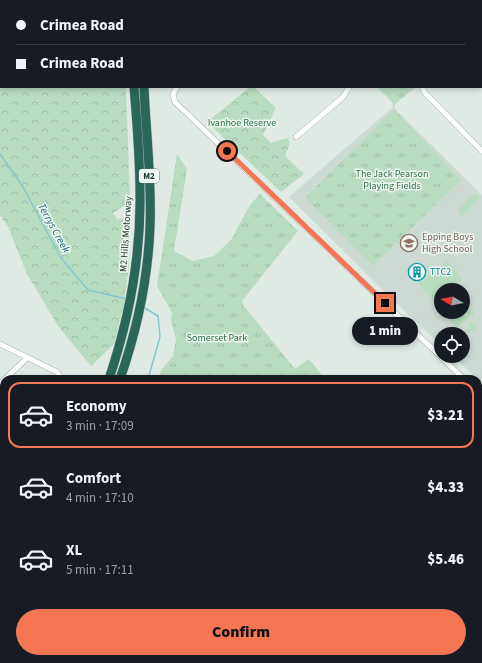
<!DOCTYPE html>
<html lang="en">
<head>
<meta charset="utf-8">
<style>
	body { margin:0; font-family:"Source Sans 3",sans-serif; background:#242831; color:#f1f3f6; height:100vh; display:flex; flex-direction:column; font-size:15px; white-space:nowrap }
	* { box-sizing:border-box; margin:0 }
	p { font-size:13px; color:#9ea1a6 }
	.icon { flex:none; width:22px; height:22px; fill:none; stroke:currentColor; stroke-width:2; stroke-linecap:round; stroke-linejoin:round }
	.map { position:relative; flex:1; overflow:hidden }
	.side { position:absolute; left:0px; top:375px; width:482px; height:288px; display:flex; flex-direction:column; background:#171b24; border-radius:12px 12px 0 0; box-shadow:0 2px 6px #0003 }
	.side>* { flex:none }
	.banner { position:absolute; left:0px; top:0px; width:482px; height:88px; box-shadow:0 2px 6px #0003; display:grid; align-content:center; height:88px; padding:0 16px; background:#171b24 }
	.needle { width:26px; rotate:280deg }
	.controls { position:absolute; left:434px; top:283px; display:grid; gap:8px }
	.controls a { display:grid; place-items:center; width:36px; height:36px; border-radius:50%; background:#171b24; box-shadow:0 2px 6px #0003; font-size:20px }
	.end { position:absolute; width:18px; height:18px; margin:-9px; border:5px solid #f47653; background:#111; box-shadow:0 0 0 2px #111 }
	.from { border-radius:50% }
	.bubble { position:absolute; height:28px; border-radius:14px; background:#171b24; box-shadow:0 2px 6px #0003; font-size:13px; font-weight:800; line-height:28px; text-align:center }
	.banner b { display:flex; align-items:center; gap:14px; height:38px; font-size:15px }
	.banner b+b { border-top:1px solid #363941 }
	.banner i { width:10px; height:10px; background:#f1f3f6 }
	ul { padding:7px 0 0; list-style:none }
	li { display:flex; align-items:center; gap:12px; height:66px; margin:0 8px 6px; padding:0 8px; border:2px solid transparent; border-radius:12px }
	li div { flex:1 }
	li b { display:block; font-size:15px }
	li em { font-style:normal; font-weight:800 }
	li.selected { border-color:#f47653 }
	li>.icon { width:36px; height:36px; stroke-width:1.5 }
	.cta { display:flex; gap:8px; margin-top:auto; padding:8px 16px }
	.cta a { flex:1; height:46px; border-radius:24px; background:#f47653; color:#111; font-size:16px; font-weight:800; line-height:46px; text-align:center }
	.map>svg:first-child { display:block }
	.built { fill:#cddad4; fill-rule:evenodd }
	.grass { fill:#b7dcc0 }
	.forest { fill:url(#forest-crowns) }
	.park { fill:url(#park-tufts) }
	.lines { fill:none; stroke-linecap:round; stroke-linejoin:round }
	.stream { stroke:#85c7d1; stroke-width:1.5 }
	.minor-casing { stroke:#a2b2ac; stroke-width:6 }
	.motorway-casing { stroke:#bcc4c2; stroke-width:10 }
	.minor { stroke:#fff; stroke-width:5 }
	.motorway { stroke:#2b6759; stroke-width:9 }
	.route { stroke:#f47653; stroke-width:5 }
	.labels { text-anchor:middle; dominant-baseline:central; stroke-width:3; stroke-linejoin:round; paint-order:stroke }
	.shield { fill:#eff7f3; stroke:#5e736c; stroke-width:1 }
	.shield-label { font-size:9px; font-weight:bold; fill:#203a32 }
	.park-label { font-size:10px; fill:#297243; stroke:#eff7f3 }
	.street-label { font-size:10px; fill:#203a32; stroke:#eff7f3 }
	.education-label { font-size:10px; fill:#785e54; stroke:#eff7f3; text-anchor:start }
	.culture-label { font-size:10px; fill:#0d838f; stroke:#eff7f3; text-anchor:start }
	.water-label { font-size:11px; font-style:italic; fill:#196977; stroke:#eff7f3 }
</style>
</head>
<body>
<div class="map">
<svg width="482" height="663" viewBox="0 0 482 663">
	<defs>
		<pattern id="forest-crowns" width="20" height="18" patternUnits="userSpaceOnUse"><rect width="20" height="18" fill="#b7dcc0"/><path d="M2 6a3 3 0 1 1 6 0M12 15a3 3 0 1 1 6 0" fill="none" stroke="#9dbea5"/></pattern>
		<pattern id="park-tufts" width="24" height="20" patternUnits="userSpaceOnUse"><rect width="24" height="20" fill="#b7dcc0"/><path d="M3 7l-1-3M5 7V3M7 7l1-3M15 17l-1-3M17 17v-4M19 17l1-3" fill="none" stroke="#9dbea5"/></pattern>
	</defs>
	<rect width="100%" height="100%" fill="#dfeae5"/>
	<!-- built -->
	<path class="built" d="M393,107L482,195V383L453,356H463V334H441V345L392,299L289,197ZM441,290H463V312H441Z"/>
	<!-- grass -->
	<path class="grass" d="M475,193L480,198L462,216L457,210Z
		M448,261L462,279L448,290H441V295L433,301L418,283Z
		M463,300L474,314L456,328L444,312H463Z
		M471,321L473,324L476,323L478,326L475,328L477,331L474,333L472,330L466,333L464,330L470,326L468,323Z"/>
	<!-- forest -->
	<path class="forest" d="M0,0H121V1H1V87H126L130,202L113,213L117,219L130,218L129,265L124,304L114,344L91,366L58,326L27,274L8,227L0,215Z
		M250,87H254L276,108L263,135L271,143L288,138L290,143L285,156L304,174L281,192L207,122Z
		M482,515V663H462L461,659H478V519Z"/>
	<!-- park -->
	<path class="park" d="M377,87H416L395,104L394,109L461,180L373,266L305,198L394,109L392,102Z
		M177,154L187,169L174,251L193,261L214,256L231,240L250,205L260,194L298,231L242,301L243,305L295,369L309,359L325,379H160L161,370L173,356L176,340L171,320L172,313L157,286Z
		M478,602L482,623V663H462L461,659H478Z"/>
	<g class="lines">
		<!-- stream -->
		<path class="stream" d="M0,154L23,187L61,258L88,290L127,299
			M143,307L158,316L160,337L148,379
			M478,652L482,656"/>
		<defs>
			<path id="minor" d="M399,0L400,1
				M283,1L284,0
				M481,62L482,63
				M177,87L173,94L175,102L464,379
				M422,87L425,93L482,151
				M296,137L343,97L349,87
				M0,344L57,372L62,379
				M5,379L27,358
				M0,384L4,380
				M0,455L4,453
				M313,659L334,663
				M2,663L4,652
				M119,663L120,659"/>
			<path id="motorway" d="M129,0V1
				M139,0V1
				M109,379C129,319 141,257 140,194C140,158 137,122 134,87
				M120,379C137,330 148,279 150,227C152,181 146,133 144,87
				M0,582L4,574
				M0,615L4,604"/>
		</defs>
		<!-- minor casing -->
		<use href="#minor" class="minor-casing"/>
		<!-- motorway casing -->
		<use href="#motorway" class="motorway-casing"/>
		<!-- minor -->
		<use href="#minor" class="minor"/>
		<!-- motorway -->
		<use href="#motorway" class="motorway"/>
	</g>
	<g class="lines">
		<!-- route -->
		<path class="route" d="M227,151L385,303"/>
	</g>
	<!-- icons -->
	<defs>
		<symbol id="school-ring" viewBox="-11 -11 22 22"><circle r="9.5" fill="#eff7f3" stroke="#8d6e63" stroke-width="1.5"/><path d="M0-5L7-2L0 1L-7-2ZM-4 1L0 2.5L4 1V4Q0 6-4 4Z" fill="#8d6e63"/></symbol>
		<symbol id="building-ring" viewBox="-11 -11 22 22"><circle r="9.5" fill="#eff7f3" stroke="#0f9aa8" stroke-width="1.5"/><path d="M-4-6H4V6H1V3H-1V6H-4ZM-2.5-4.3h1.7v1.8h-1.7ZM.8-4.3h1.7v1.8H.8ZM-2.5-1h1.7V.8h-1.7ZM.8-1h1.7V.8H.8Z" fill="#0f9aa8"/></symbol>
	</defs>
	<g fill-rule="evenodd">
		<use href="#school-ring" x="399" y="233" width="20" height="20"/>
		<use href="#building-ring" x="407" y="262" width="20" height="20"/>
	</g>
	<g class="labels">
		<!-- shield labels -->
		<rect class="shield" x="139" y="169" width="20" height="14" rx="3"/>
		<g class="shield-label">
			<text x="149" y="176">M2</text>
		</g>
		<!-- park labels -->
		<g class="park-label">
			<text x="242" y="123">Ivanhoe Reserve</text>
			<text x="392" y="174">The Jack Pearson<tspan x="392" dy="12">Playing Fields</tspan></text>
			<text x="217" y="338">Somerset Park</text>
		</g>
		<!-- street labels -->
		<g class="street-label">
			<text transform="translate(126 234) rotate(-86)">M2 Hills Motorway</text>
		</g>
		<!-- education labels -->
		<g class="education-label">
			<text x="422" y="237">Epping Boys<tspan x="422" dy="12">High School</tspan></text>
		</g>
		<!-- culture labels -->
		<g class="culture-label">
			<text x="430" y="272">TTC2</text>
		</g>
		<!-- water labels -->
		<g class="water-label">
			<text transform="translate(54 228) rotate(61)">Terrys Creek</text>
		</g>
	</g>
</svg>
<div class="controls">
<a><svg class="needle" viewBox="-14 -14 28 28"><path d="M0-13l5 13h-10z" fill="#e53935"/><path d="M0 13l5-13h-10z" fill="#9ea1a6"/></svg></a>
<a><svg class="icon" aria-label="locate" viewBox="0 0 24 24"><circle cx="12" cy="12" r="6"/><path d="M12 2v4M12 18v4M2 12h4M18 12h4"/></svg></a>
</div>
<i class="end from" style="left:227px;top:151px"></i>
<i class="end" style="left:385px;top:303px"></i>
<div class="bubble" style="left:352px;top:317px;width:66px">1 min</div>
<div class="banner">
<b><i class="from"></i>Crimea Road</b>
<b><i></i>Crimea Road</b>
</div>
<section class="side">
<ul>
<li class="selected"><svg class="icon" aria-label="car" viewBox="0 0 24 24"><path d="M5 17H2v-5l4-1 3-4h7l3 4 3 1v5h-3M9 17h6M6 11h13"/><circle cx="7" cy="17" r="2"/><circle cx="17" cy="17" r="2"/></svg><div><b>Economy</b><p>3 min · 17:09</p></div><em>$3.21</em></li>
<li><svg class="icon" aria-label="car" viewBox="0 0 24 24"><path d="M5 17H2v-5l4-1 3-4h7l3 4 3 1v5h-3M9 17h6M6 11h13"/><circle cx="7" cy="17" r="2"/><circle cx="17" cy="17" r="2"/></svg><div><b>Comfort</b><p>4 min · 17:10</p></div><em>$4.33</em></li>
<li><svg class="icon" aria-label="car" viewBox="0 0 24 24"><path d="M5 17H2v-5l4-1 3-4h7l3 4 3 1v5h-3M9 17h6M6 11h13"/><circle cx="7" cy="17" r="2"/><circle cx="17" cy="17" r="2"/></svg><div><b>XL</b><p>5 min · 17:11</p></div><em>$5.46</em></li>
</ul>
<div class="cta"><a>Confirm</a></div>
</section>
</div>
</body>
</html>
